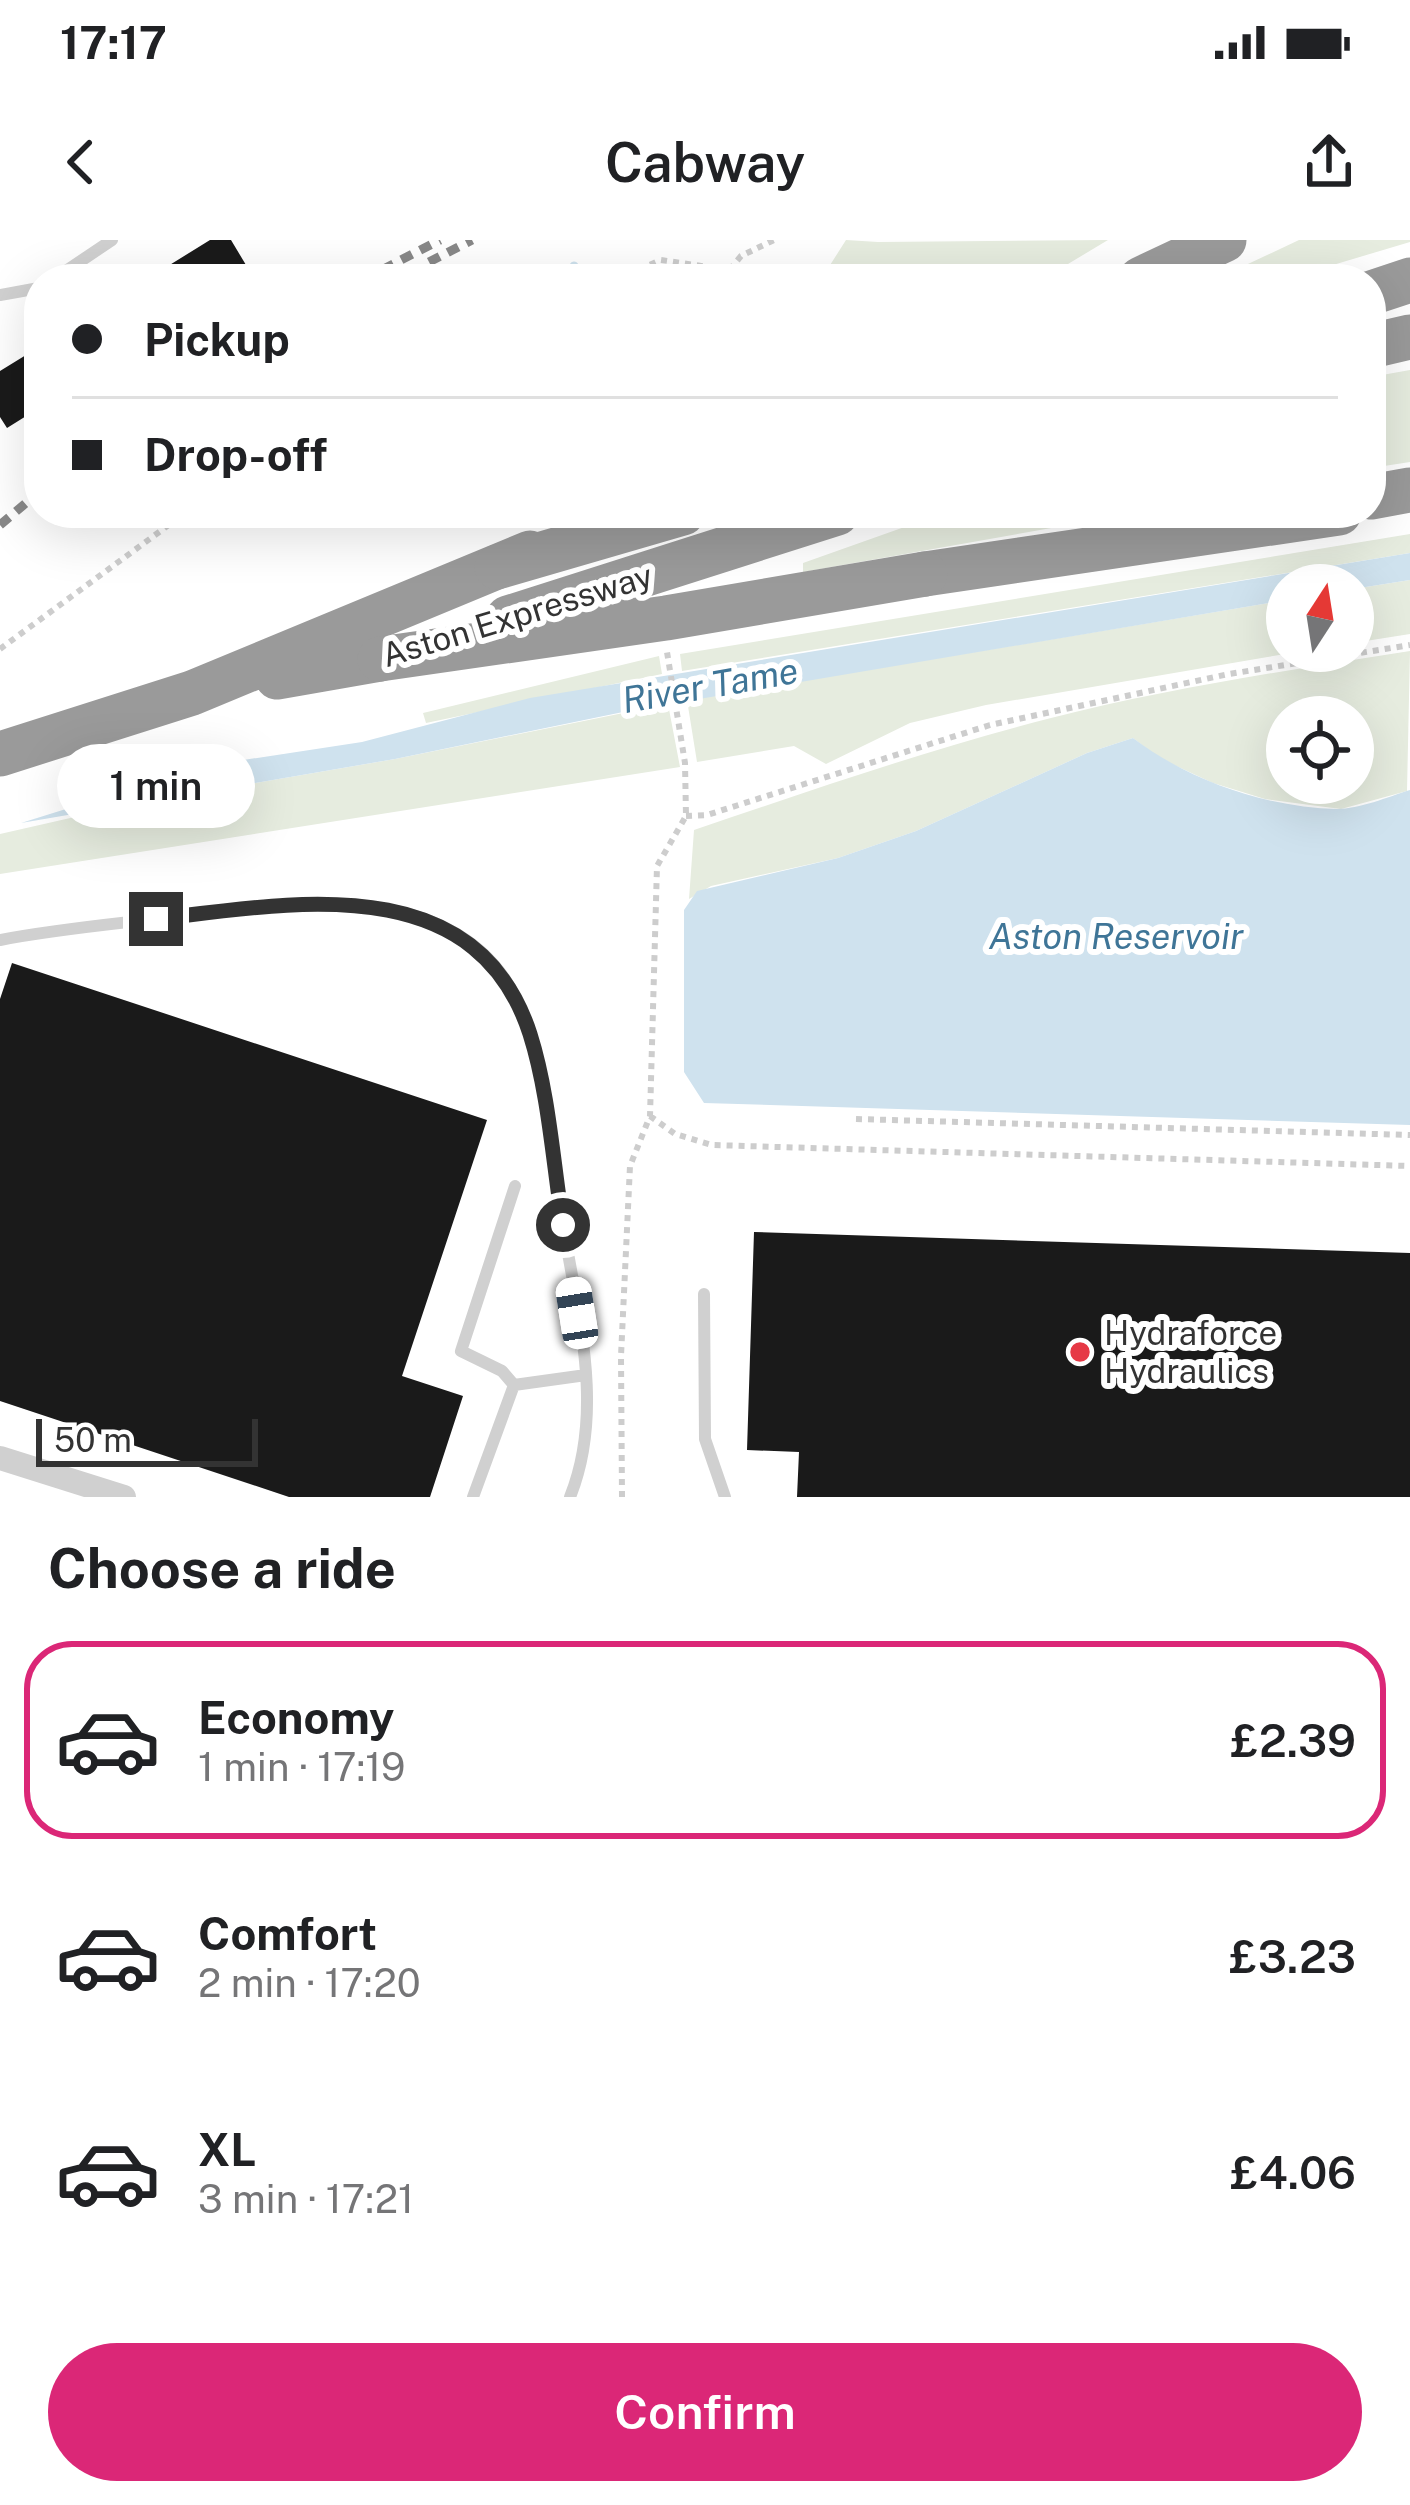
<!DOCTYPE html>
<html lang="en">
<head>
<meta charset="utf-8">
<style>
	body { margin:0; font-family:"Public Sans",sans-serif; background:#f6f6f6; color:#202124; height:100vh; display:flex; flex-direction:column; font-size:45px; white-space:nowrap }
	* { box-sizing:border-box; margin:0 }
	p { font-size:39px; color:#757577 }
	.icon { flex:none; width:66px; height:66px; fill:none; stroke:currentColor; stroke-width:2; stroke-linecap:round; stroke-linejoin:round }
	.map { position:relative; height:1257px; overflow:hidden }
	.side { display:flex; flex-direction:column; background:#fff; flex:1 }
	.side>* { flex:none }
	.banner { position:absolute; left:24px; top:24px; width:1362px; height:264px; border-radius:48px; box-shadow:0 12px 48px #0002; display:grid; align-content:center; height:264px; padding:0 48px; background:#fff }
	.needle { width:78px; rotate:12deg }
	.fabs { position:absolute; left:1266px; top:324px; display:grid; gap:24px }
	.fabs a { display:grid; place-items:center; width:108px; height:108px; border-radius:50%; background:#fff; box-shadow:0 12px 48px #0002; font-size:60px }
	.scale { position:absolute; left:36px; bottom:30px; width:222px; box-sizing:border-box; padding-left:12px; border:6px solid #333; border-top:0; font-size:33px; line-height:42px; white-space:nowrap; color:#333; -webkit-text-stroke:9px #fff; paint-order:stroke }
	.end { position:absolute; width:54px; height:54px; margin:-27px; border:15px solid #333; background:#fff; box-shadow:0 0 0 6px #fff }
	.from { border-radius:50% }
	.bubble { position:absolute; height:84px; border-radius:42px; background:#fff; box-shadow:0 12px 48px #0002; font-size:39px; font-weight:600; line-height:84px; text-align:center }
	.car { position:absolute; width:36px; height:72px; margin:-36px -18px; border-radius:15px; box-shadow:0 0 9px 3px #0007; background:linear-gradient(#fff 24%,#345 0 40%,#fff 0 76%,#345 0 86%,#fff 0) }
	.banner b { display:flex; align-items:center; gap:42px; height:114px; font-size:45px }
	.banner b+b { border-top:3px solid #e0e0e0 }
	.banner i { width:30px; height:30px; background:#202124 }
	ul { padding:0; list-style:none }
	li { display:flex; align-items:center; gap:36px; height:198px; margin:0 24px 18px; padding:0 24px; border:6px solid transparent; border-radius:48px }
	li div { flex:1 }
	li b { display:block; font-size:45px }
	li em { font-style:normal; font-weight:600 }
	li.on { border-color:#db2777 }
	li>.icon { width:108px; height:108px; stroke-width:1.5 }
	h2 { padding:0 48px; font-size:54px; line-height:144px }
	.cta { display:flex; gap:24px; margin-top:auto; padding:24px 48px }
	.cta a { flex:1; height:138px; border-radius:72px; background:#db2777; color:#fff; font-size:48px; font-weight:600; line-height:138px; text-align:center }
	.status { display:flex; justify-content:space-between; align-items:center; height:84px; padding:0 60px; background:#fff; direction:ltr }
	.status svg { height:33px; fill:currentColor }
	header { display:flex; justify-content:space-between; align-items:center; height:156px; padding:0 48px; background:#fff; font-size:54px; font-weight:600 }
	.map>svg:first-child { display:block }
	.green { fill:#e6ecdf; fill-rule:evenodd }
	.water { fill:#cfe2ee }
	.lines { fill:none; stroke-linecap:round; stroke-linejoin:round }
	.stream { stroke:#cfe2ee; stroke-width:9 }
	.building { fill:#1a1a1a }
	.path { stroke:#cdcdcd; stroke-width:6; stroke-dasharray:6 6; stroke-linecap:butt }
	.lane { stroke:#d0d0d0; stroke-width:12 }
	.street { stroke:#d0d0d0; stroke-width:24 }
	.highway { stroke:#9a9a9a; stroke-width:45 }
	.rail { stroke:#888; stroke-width:9; stroke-dasharray:12 9; stroke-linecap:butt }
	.highway-bridge { stroke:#9a9a9a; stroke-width:45 }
	.route { stroke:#333; stroke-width:15 }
	.poi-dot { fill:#e63946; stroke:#fff; stroke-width:4.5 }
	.labels { text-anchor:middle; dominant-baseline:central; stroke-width:12; stroke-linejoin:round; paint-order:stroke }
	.street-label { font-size:33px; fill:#333; stroke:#fff }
	.poi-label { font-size:33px; fill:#333; stroke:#fff; text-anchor:start }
	.water-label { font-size:36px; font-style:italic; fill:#3f7597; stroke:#fff }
</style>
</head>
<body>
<div class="status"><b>17:17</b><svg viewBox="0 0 49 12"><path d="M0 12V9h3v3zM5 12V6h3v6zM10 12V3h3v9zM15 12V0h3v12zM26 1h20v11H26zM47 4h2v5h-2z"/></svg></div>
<header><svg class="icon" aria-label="back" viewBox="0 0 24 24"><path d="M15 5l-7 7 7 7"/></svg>Cabway<svg class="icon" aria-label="share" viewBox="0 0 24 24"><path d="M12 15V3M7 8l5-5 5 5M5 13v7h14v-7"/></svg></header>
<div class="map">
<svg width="1410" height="1257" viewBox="0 0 1410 1257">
	<rect width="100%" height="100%" fill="#fff"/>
	<!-- green -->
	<path class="green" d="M846,0L878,2L1108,0L1043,39H782L792,31L825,33Z
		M1299,0H1410V2L1286,39H1216Z
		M1410,130V222L1371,228V137Z
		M944,273H1136L803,332V323Z
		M1410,294V313L682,431L680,414Z
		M1410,340V394L1353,403V349Z
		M1287,360V411H1303L986,465L910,483L826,524L794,506L697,522L687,460Z
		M1410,411L1407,551L1341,569L1265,559L1213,543L1159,518L1133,498L1087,513L916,591L838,618L711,646L689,659L694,590C812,550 930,509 1051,478C1169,448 1290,430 1410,411ZM1287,477H1353V543H1287Z
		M659,416L662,434L426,483L423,473Z
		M668,464L680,527L0,634V594L123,566L395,519Z"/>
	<!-- water -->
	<path class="water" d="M1410,313V340L1353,349V345H1287V360L628,471L395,519L21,583L204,526L362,502L530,458Z
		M1133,498C1190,541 1265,567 1337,569C1359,569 1388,557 1410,550V885L704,863L684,832V670L697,651L838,618L916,591L1087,513Z"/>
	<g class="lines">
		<!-- stream -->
		<path class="stream" d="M574,26L578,39"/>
	</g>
	<!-- building -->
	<path class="building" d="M210,0H231L252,35L246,39H147Z
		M39,107V168L7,188L0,177V131Z
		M12,723L487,880L402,1136L463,1156L430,1257H289L0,1161V759Z
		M754,992L1410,1013V1257H797L799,1212L747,1210Z"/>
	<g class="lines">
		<!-- path -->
		<path class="path" d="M617,39L661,20L729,30
			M722,39L741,16L774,0
			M0,409L185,273
			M686,576L707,575L990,485L1229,434L1410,405
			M650,876L675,894L712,905L1410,926
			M856,879L1410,895
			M622,1257L621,1116L630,926L650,876L657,626L686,576L685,523L667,412"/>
		<!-- lane -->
		<path class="lane" d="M54,39L112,0
			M0,55L39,48
			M0,700C57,689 115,684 172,677C276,665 435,636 505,739C546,801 550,906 562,978C576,1069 606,1168 570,1257
			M704,1054L705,1199L725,1257
			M514,1145L502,1131L461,1111L515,946
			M473,1257L514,1145L586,1135"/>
		<!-- street -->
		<path class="street" d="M0,1218L124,1257"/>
		<!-- highway -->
		<path class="highway" d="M1141,39L1224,0
			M1371,53L1410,40
			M1371,106L1410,97
			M1371,257L1410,250
			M925,334L1339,273
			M277,437L380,419
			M0,514L192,453L530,313"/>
		<!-- rail -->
		<path class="rail" d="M429,22L472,0
			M364,39L440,0
			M0,285L39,252"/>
		<!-- highway-bridge -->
		<path class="highway-bridge" d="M497,327L683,273
			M508,378L837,273
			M380,419L666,378L925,334"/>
	</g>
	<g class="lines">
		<!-- route -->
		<path class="route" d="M156,679C291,663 476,627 530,794C549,854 553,923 563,985"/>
	</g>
	<!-- markers -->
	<circle class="poi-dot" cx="1080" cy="1112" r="12"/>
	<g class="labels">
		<!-- street labels -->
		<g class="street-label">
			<text transform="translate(517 375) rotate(-17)">Aston Expressway</text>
		</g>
		<!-- poi labels -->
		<g class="poi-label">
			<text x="1104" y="1093">Hydraforce<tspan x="1104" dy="38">Hydraulics</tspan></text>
		</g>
		<!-- water labels -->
		<g class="water-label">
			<text transform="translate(710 445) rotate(-10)">River Tame</text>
			<text x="1116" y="696">Aston Reservoir</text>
		</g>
	</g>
</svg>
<div class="fabs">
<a><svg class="needle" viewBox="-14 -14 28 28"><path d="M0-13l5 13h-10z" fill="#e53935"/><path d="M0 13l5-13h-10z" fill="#757577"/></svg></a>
<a><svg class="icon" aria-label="locate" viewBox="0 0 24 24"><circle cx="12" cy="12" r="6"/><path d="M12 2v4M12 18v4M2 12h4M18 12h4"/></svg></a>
</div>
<div class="scale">50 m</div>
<i class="end from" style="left:563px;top:985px"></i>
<i class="end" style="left:156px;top:679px"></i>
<div class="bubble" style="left:57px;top:504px;width:198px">1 min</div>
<i class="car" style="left:577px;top:1073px;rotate:351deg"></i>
<div class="banner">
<b><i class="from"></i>Pickup</b>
<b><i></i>Drop-off</b>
</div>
</div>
<section class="side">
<h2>Choose a ride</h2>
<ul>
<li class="on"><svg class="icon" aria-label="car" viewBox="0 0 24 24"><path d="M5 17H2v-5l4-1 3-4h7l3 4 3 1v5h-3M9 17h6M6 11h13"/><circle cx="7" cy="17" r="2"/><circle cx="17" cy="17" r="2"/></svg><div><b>Economy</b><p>1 min · 17:19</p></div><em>£2.39</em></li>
<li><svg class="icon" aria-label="car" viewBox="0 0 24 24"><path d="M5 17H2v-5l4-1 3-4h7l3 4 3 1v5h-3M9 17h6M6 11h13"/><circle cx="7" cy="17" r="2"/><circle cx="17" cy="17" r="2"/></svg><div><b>Comfort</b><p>2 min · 17:20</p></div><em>£3.23</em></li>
<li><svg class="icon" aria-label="car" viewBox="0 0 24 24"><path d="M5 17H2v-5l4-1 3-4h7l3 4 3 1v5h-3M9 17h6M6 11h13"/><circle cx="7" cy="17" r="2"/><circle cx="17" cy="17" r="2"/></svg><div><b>XL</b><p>3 min · 17:21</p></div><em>£4.06</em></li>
</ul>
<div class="cta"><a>Confirm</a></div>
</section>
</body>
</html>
